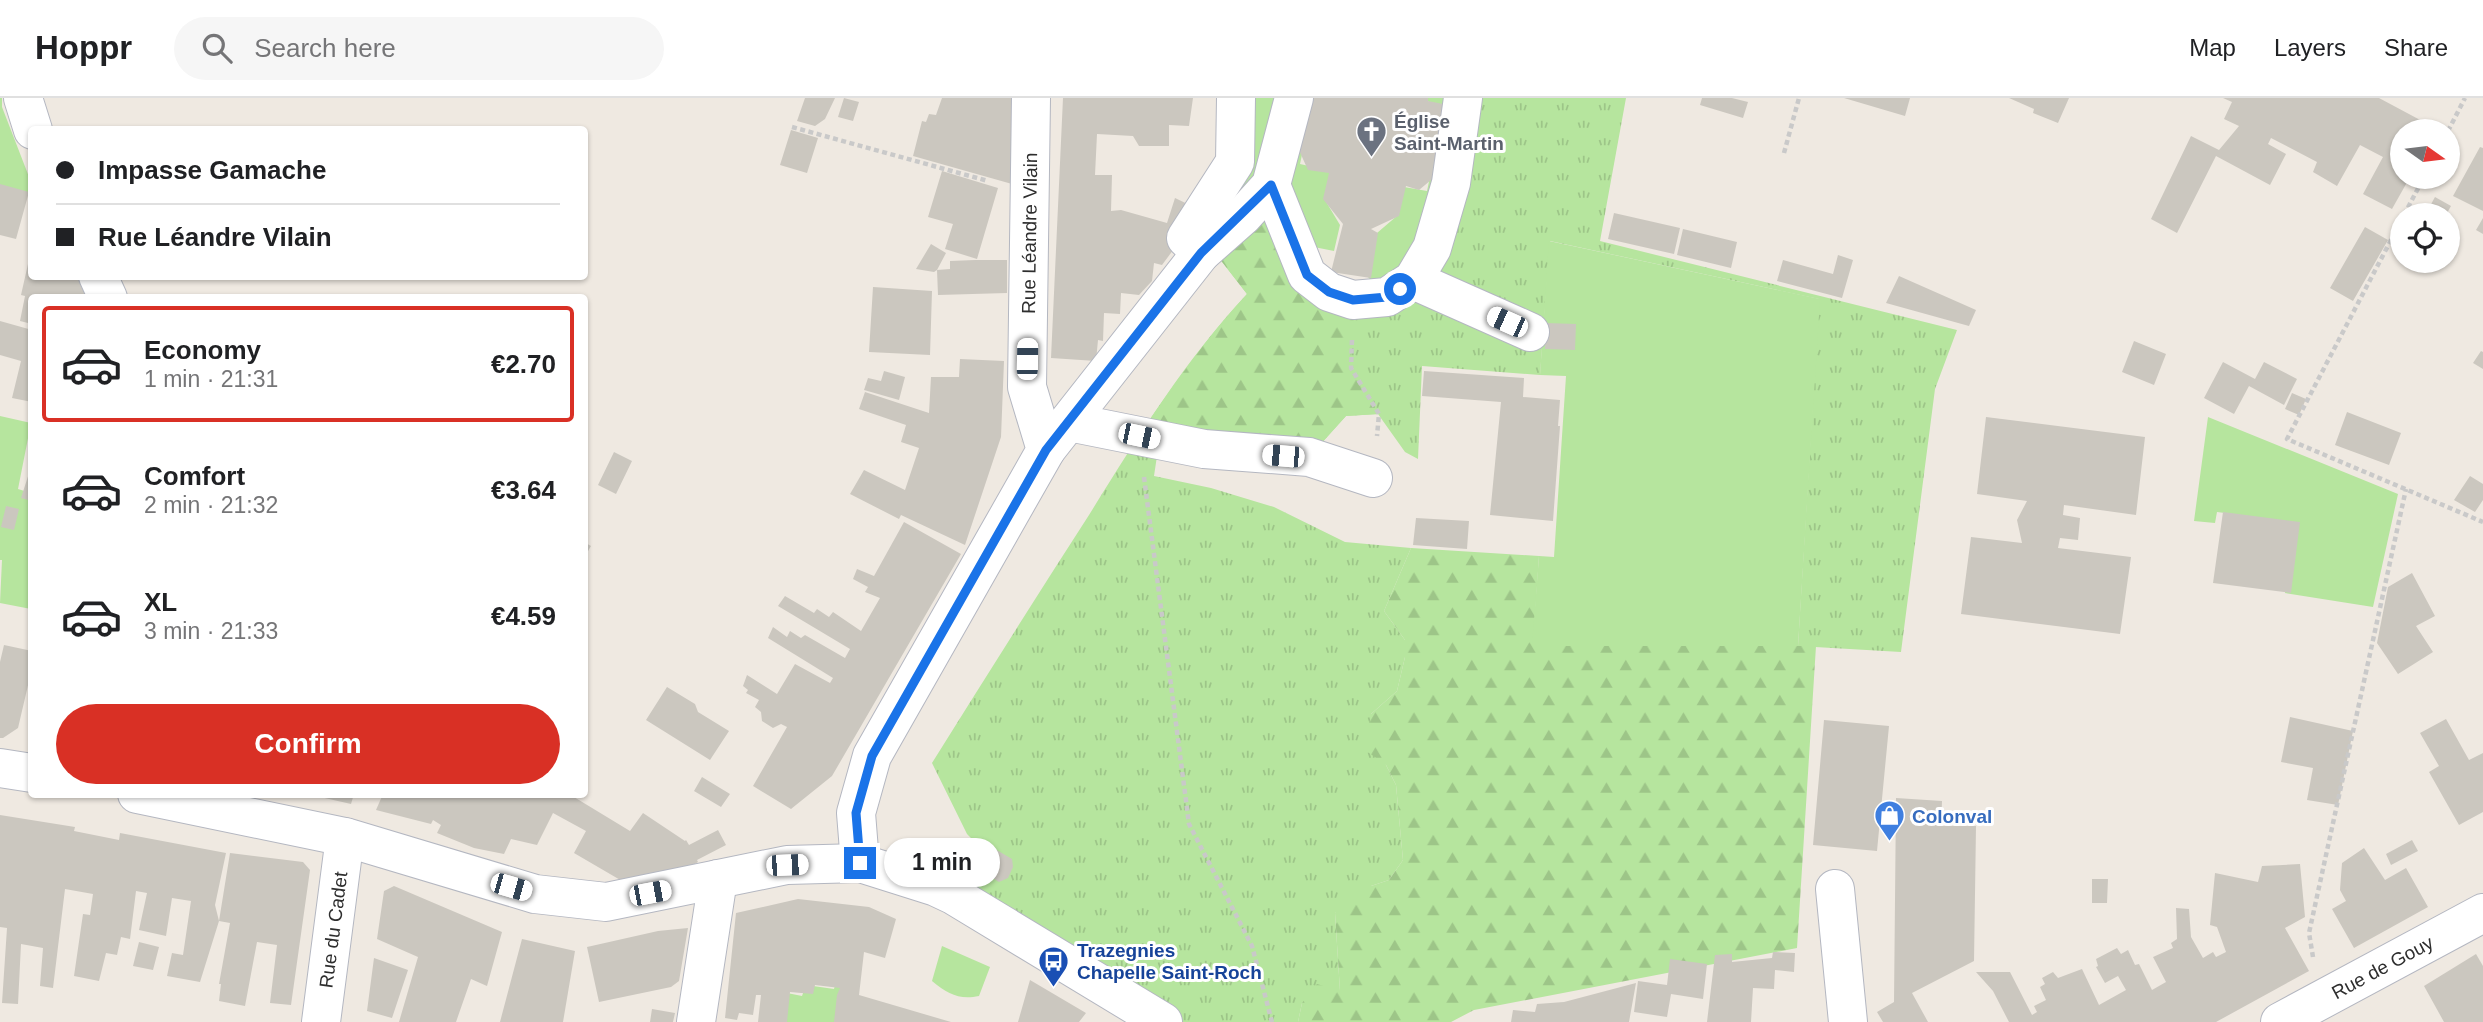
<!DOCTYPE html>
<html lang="en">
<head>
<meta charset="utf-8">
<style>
	body { margin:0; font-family:Arial,sans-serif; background:#f6f6f6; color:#202124; height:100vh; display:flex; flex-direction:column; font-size:26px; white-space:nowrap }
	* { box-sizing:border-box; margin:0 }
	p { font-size:23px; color:#757577 }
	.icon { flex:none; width:38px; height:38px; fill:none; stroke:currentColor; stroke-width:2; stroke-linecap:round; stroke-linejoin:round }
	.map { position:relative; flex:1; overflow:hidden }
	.drawer { position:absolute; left:28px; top:196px; width:560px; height:504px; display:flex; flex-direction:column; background:#fff; border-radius:7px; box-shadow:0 2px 5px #0004 }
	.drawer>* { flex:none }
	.guide { position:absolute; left:28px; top:28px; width:560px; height:154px; border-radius:7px; box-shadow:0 2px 5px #0004; display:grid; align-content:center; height:154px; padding:0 28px; background:#fff }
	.needle { width:46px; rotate:104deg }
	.fabs { position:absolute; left:2390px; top:21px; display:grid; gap:14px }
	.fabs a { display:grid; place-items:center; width:70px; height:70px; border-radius:50%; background:#fff; box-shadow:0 2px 5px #0004; font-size:35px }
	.end { position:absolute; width:32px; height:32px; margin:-16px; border:9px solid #1a73e8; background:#fff; box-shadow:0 0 0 4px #fff }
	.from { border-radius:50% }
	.bubble { position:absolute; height:49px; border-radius:24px; background:#fff; box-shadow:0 2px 5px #0004; font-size:23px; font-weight:800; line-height:49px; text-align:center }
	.car { position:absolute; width:21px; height:42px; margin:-21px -10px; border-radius:9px; box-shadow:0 0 5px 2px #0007; background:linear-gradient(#fff 24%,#345 0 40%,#fff 0 76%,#345 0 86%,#fff 0) }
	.guide b { display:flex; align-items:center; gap:24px; height:66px; font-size:26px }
	.guide b+b { border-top:2px solid #e0e0e0 }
	.guide i { width:18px; height:18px; background:#202124 }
	ul { padding:12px 0 0; list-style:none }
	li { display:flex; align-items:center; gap:21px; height:116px; margin:0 14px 10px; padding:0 14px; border:4px solid transparent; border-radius:7px }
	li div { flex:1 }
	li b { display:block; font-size:26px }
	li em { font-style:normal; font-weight:800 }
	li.selected { border-color:#d93025 }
	li>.icon { width:63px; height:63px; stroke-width:1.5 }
	.cta { display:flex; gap:14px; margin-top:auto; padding:14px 28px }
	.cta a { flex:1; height:80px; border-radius:42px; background:#d93025; color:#fff; font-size:28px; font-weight:800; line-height:80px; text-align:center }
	header { display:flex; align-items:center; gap:42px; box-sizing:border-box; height:98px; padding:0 35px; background:#fff; border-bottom:2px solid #e0e0e0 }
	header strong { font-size:33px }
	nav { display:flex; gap:38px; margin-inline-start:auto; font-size:24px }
	.search { width:490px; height:63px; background:#f6f6f6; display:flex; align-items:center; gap:18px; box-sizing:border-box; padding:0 24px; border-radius:38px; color:#757577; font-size:26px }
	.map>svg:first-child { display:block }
	.grass { fill:url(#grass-tufts) }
	.forest { fill:url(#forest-firs) }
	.park { fill:#b6e59e }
	.building { fill:#cbc7bf }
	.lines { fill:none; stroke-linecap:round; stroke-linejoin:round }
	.minor-casing { stroke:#b4b7c1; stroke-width:40 }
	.path { stroke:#c9c9c9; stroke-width:4.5; stroke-dasharray:5 3.5; stroke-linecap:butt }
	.minor { stroke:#fff; stroke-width:38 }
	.route { stroke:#1a73e8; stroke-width:9 }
	.labels { text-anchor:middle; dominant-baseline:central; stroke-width:6; stroke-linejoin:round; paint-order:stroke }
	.worship-label { font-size:19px; font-weight:bold; fill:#5b616d; stroke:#fff; text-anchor:start }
	.street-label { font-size:19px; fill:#2e2e2e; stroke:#fff }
	.shop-label { font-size:19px; font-weight:bold; fill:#366cbe; stroke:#fff; text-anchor:start }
	.transit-label { font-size:19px; font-weight:bold; fill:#164399; stroke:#fff; text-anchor:start }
</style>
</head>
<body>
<header>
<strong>Hoppr</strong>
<div class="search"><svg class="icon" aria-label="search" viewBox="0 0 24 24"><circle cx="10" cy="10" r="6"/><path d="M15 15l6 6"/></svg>Search here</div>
<nav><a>Map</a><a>Layers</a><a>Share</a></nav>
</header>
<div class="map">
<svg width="2483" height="924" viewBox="0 0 2483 924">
	<defs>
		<pattern id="grass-tufts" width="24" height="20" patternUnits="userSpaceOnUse" patternTransform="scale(1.75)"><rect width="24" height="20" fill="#b6e59e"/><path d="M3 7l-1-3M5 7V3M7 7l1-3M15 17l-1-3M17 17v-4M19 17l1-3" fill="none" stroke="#9dc588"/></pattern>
		<pattern id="forest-firs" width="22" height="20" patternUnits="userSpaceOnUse" patternTransform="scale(1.75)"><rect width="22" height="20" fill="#b6e59e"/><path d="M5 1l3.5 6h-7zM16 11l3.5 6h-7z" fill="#9dc588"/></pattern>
	</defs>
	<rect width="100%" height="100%" fill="#efe9e1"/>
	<!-- grass -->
	<path class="grass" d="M1463,0H1626L1600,143L1957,232L1935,291L1901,554L1798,548L1819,201L1550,143L1540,277L1422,268L1418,361L1405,354L1378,316L1346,318L1309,359L1157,358L1154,378L1211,390L1274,409L1345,444L1411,450L1384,513L1405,542V559L1397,593L1371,616L1386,667L1396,687L1403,762L1389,782L1371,788L1335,815L1340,893L1302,905L1298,924H1163L953,797L981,750L967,736L932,665C984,582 1036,499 1089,417C1137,340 1185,262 1247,196L1219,160L1307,177L1388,199Z"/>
	<!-- forest -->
	<path class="forest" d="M1243,118L1283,119L1353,202L1351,270L1379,316L1346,318L1309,359L1139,337C1173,288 1206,240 1247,196L1209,147Z
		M1411,450L1539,458L1533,548H1816L1797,850L1474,912L1451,924H1298L1302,905L1317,886L1340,893L1335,815L1352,786L1371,788L1389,782L1403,762L1396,687L1386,667L1365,652L1371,616L1397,593L1405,559V542L1384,513Z"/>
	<!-- park -->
	<path class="park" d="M0,0H2V9L31,84L32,92L22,102L0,98Z
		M1236,0H1314L1300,66L1331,73L1325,102L1340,127L1334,153L1294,145L1271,88L1209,147Z
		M1422,0H1463L1451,85L1387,199L1368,179L1377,135L1398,117L1404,89L1427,93L1444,12Z
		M1549,143L1820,201L1798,548H1532L1539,458L1554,459L1566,278L1540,277Z
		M0,318L31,325L18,391L31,395V511L0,505L2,462H0Z
		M2208,319L2398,396L2373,509L2285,495L2294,424L2217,414L2215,425L2194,423Z
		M942,848L990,869L979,898C959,902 948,896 932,883Z
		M838,875L850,924H779L782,894L802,898L806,887L834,891Z"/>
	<!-- building -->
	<path class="building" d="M805,0H835L825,21L815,28L797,23Z
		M844,0L859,4L853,23L838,19Z
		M942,0H1014L1012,86L913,58L922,23L926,24L929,16L936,17Z
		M1063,0H1193L1189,28L1169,27V48H1139L1133,38L1097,36L1095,77H1112L1111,113L1121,112L1167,125L1175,100L1202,113L1162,167L1154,165L1152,183L1139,197L1121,195L1120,216L1104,215L1103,243L1098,242L1096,263L1051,260Z
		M1307,0H1428V3L1448,7L1437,77L1419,92L1406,88L1399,118L1371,131L1378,135L1371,180L1331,174L1343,126L1323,101L1329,75L1308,72L1298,50Z
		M1702,0H1732L1748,4L1743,20L1700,7Z
		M1844,0H1910L1905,18Z
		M2009,0H2069L2058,25L2033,15L2034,11Z
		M2223,0H2379L2437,31L2435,33H2403V79H2410L2392,111L2363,96L2383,59L2360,47L2337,88L2313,74L2317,64L2271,40L2268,46L2286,56L2270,87L2216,58L2177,135L2151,121L2191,38L2219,52L2239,28L2224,21L2232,4Z
		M791,32L818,40L807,75L780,67Z
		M2480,49L2483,50V113L2453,98Z
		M942,73L998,90L977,161L945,151L953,126L928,119Z
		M0,86L29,94L16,141L0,137Z
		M2435,99L2451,108L2446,117H2425Z
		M1614,115L1680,130L1674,156L1608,141Z
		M2483,120V136L2476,132Z
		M2365,129L2388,142L2353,203L2330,190Z
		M1683,131L1737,144L1731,170L1677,157Z
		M931,146L946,155L937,172L934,174L916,171Z
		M1838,157L1853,162L1842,200L1777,183L1783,162L1833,176Z
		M975,162H1007V195L938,197L937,172L950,171V163Z
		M28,166L32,167V178H80L89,181L85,200H32V226L20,223L25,198L21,197Z
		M1899,178L1976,212L1969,228L1886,205Z
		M873,189L932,193L930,257L869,254Z
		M0,223L32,232V304L12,300L21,263L0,257Z
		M1546,225L1576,226L1575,252L1545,251Z
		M2134,243L2166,256L2154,287L2122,274Z
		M2481,253L2483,254V271L2473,265Z
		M960,261L1004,263L1001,339L965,447L901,417L899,421L850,396L864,372L905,392L919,350L901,344L906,327L859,311L865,294L929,315L931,279H959Z
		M2223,264L2255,281L2264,264L2297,281L2284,307L2249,288L2234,316L2204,300Z
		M884,273L905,279L899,302L864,292L868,280L881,283Z
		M1424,273L1524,280L1523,299L1560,302L1558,328H1560L1553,423L1490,417L1501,304L1422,298Z
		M2292,295L2306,301L2299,317L2285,311Z
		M2347,314L2401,335L2389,367L2335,347Z
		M1986,319L2145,339L2136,417L2064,407L2063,417L2080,420L2078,442L2060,440L2058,450L2131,459L2120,536L1961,516L1971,439L2022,445L2017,422L2027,403L1977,396Z
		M614,354L632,363L616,396L598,387Z
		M32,366V403L21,400Z
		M2470,378L2483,386V402L2475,414L2454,402Z
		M6,408L19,411L14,432L1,429Z
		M2223,414L2300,424L2291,495L2213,485Z
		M1416,420L1469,423L1467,451L1413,447Z
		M904,424L961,456L832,678L791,711L753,688L787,629L781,626L773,630L762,623L761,614L755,609L759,602L746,595L748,592L743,588L747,577L777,596L795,566L830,585L833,580L768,540L773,529L787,539L790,533L801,540L805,537L845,560L850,551L778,508L785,498L814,515L817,511L829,519L833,514L861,533L880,500L865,494L868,489L853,481L857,471L874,478Z
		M584,444L591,448L584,460Z
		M2412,475L2435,518L2416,528L2433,554L2398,576L2377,545L2388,489Z
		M4,547L32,553V584L29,583L18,630L3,640H0V564Z
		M667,589L695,606L698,614L729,633L710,662L646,622Z
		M2290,619L2353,633L2338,707L2307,702L2313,670L2281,664Z
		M2446,621L2469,662L2483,655V714L2459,727L2429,674L2439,668L2420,635Z
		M1824,622L1889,628L1877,753L1813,747Z
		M702,679L730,696L721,709L694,693Z
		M307,696H354L351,706Z
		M383,696H569L630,733L643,715L685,743L686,742L689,747L718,732L726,747L697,762L698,764L687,771L622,783L574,755L586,733L553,715L537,747L511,741L504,756L474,750L437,735L441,727L433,722L431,726L376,712Z
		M1896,700L1942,703L1941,728H1976L1974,863L1912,895L1928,924H1883L1877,914L1894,904Z
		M0,717L75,729L74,733L119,742L120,735L226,755L215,807L219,823L200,884L167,878L172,855L183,857L191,803L172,800L166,838L139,832L147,795L136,793L130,841L121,839L117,857L106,855L99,883L74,878L83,816L90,817L93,796L65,791L53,890L40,888L43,850L21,846L18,906L2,905L7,830L0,829Z
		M2412,742L2418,753L2391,767L2386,756Z
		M983,744L1012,761L1013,769L1008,780L999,784L970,766Z
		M2364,750L2385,782L2406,770L2428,809L2354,850L2332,811L2346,803L2340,792L2342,765Z
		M230,755L303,764L310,772L291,907L270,905L277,847L257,844L245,908L219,903L221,886H219L230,825L219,823Z
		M2300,766L2305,819L2285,830L2309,873L2216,924H2009L1993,893L1976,874H2010L2032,917L2037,914L2034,908L2046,902L2040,889L2045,886L2042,880L2053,874L2058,880L2082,871L2099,907L2126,892L2118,878L2105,885L2096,869L2098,868L2096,861L2117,850L2121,856L2128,852L2135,867L2139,866L2152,892L2166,884L2153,859L2173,850L2171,845L2177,841L2176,810L2189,811L2191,839L2203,860L2213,854L2216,859L2226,854L2217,829L2210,827L2215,775L2258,784L2262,768Z
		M2092,781H2108L2107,805H2092Z
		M394,788L502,834L487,888L471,881L456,924H399L418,859L377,841L384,793Z
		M798,801L869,809L896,821L885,860L864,854L859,897L951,924H834L837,897L840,890L815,887L813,896L790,894L787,924H758L761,897H756L753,917L739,915L737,922L725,920L736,815Z
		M688,830L679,883L671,889L599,904L587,849L658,833Z
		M522,841L575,853L563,924H500Z
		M139,844L159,849L153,872L133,868Z
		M1773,854L1795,855L1794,874L1775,872L1774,891L1753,890L1751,924H1707L1715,857L1732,856V864L1772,860Z
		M2476,856L2483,868V924H2444L2424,888Z
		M374,860L408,872L392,920L367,913Z
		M1670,861L1707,866L1703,901L1671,896L1667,919L1634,914L1638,883L1667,887Z
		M1030,882L1086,915L1079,924H1018Z
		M1636,885L1629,924H1511L1513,912L1535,914L1537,906L1564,904Z
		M652,911L675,915L673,924H650Z"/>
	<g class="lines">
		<defs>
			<g id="minor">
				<path d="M23,0L33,32"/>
				<path d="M1271,87L1307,177L1329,194L1353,202L1387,199L1413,182L1432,150L1451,85L1463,0"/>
				<path d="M1201,155L1186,140L1235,64L1236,0"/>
				<path d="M98,178L108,200"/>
				<path d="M1413,182L1530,234"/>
				<path d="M1069,324L1204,351L1309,359L1373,380"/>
				<path d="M1046,352L1201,155L1243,118L1271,87L1294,0"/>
				<path d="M0,670L32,675"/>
				<path d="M137,696L345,739L535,796L606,804L787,767L860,765L936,789L953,797L1163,924"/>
				<path id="s1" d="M860,765L856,715L872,658L1046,352L1027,289L1031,0"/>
				<path d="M1835,791L1848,924"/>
				<path id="s2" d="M321,924L345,739"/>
				<path d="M696,924L718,781"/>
				<path id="s3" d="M2280,924L2483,815"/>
			</g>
		</defs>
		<!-- minor casing -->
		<use href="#minor" class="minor-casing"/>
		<!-- path -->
		<path class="path" d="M792,29L988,83
			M2448,33L2465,0
			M1784,55L1799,0
			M2404,117L2424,79
			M2403,119L2287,341L2483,424
			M1352,242L1351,270L1379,316L1377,338
			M1144,379L1189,726L1252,848L1272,924
			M2313,859L2309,835L2406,391"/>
		<!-- minor -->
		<use href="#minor" class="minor"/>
	</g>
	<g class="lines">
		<!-- route -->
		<path class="route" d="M860,765L856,715L872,658L1046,352L1201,155L1271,87L1307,177L1329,194L1353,202L1387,199L1400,191"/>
	</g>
	<!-- icons -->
	<defs>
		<symbol id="church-pin" viewBox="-11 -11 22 30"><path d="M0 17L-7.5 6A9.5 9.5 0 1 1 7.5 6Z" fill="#6b7280" stroke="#fff"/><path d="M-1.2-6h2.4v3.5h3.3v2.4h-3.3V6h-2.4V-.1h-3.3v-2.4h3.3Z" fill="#fff"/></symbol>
		<symbol id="shop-pin" viewBox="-11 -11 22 30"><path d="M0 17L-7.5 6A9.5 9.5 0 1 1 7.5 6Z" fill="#3f7fe0" stroke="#fff"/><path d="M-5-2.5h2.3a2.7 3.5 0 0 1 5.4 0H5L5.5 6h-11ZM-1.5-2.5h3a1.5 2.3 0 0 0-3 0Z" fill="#fff"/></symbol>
		<symbol id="bus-pin" viewBox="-11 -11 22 30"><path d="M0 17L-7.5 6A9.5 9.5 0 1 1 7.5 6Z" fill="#1a4fb4" stroke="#fff"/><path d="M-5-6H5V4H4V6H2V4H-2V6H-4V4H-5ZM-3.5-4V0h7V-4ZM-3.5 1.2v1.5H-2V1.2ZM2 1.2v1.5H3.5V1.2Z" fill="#fff"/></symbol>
	</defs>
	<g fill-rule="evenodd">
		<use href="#church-pin" x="1354" y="16" width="35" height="47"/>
		<use href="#shop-pin" x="1872" y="700" width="35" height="47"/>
		<use href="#bus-pin" x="1036" y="846" width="35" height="47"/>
	</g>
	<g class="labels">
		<!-- worship labels -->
		<g class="worship-label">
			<text x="1394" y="23">Église<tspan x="1394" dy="22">Saint-Martin</tspan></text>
		</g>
		<!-- street labels -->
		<g class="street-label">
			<text stroke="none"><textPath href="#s1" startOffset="681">Rue Léandre Vilain</textPath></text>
			<text stroke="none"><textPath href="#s2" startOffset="93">Rue du Cadet</textPath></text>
			<text stroke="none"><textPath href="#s3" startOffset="116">Rue de Gouy</textPath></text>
		</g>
		<!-- shop labels -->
		<g class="shop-label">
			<text x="1912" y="718">Colonval</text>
		</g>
		<!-- transit labels -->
		<g class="transit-label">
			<text x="1077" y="852">Trazegnies<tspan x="1077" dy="22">Chapelle Saint-Roch</tspan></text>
		</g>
	</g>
</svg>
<div class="fabs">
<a><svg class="needle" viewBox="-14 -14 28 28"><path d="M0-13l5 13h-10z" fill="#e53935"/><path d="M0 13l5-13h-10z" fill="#757577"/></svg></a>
<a><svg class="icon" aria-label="locate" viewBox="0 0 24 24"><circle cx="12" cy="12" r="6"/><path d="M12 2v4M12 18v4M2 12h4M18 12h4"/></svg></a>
</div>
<i class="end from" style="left:1400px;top:191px"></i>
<i class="end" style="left:860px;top:765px"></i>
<div class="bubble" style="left:884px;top:740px;width:116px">1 min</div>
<i class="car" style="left:1507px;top:224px;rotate:294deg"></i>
<i class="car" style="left:1027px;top:261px;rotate:1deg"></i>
<i class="car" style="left:1139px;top:338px;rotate:102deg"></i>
<i class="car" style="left:1283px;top:358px;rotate:275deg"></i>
<i class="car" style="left:787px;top:767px;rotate:88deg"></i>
<i class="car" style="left:511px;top:789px;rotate:106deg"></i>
<i class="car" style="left:650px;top:795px;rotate:79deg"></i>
<div class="guide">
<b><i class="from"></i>Impasse Gamache</b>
<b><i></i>Rue Léandre Vilain</b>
</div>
<section class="drawer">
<ul>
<li class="selected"><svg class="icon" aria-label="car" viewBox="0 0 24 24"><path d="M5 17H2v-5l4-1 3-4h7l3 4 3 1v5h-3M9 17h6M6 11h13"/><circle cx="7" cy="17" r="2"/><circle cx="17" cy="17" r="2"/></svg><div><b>Economy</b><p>1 min · 21:31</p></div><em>€2.70</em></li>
<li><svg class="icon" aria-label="car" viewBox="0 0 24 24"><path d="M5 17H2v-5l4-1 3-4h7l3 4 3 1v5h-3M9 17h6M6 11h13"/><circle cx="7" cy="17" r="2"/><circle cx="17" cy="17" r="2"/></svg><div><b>Comfort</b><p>2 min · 21:32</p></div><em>€3.64</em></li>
<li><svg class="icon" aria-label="car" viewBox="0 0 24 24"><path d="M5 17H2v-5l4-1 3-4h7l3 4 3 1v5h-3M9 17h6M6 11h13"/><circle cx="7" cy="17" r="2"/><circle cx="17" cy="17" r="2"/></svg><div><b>XL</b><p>3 min · 21:33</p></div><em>€4.59</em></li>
</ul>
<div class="cta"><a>Confirm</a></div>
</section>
</div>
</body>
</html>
